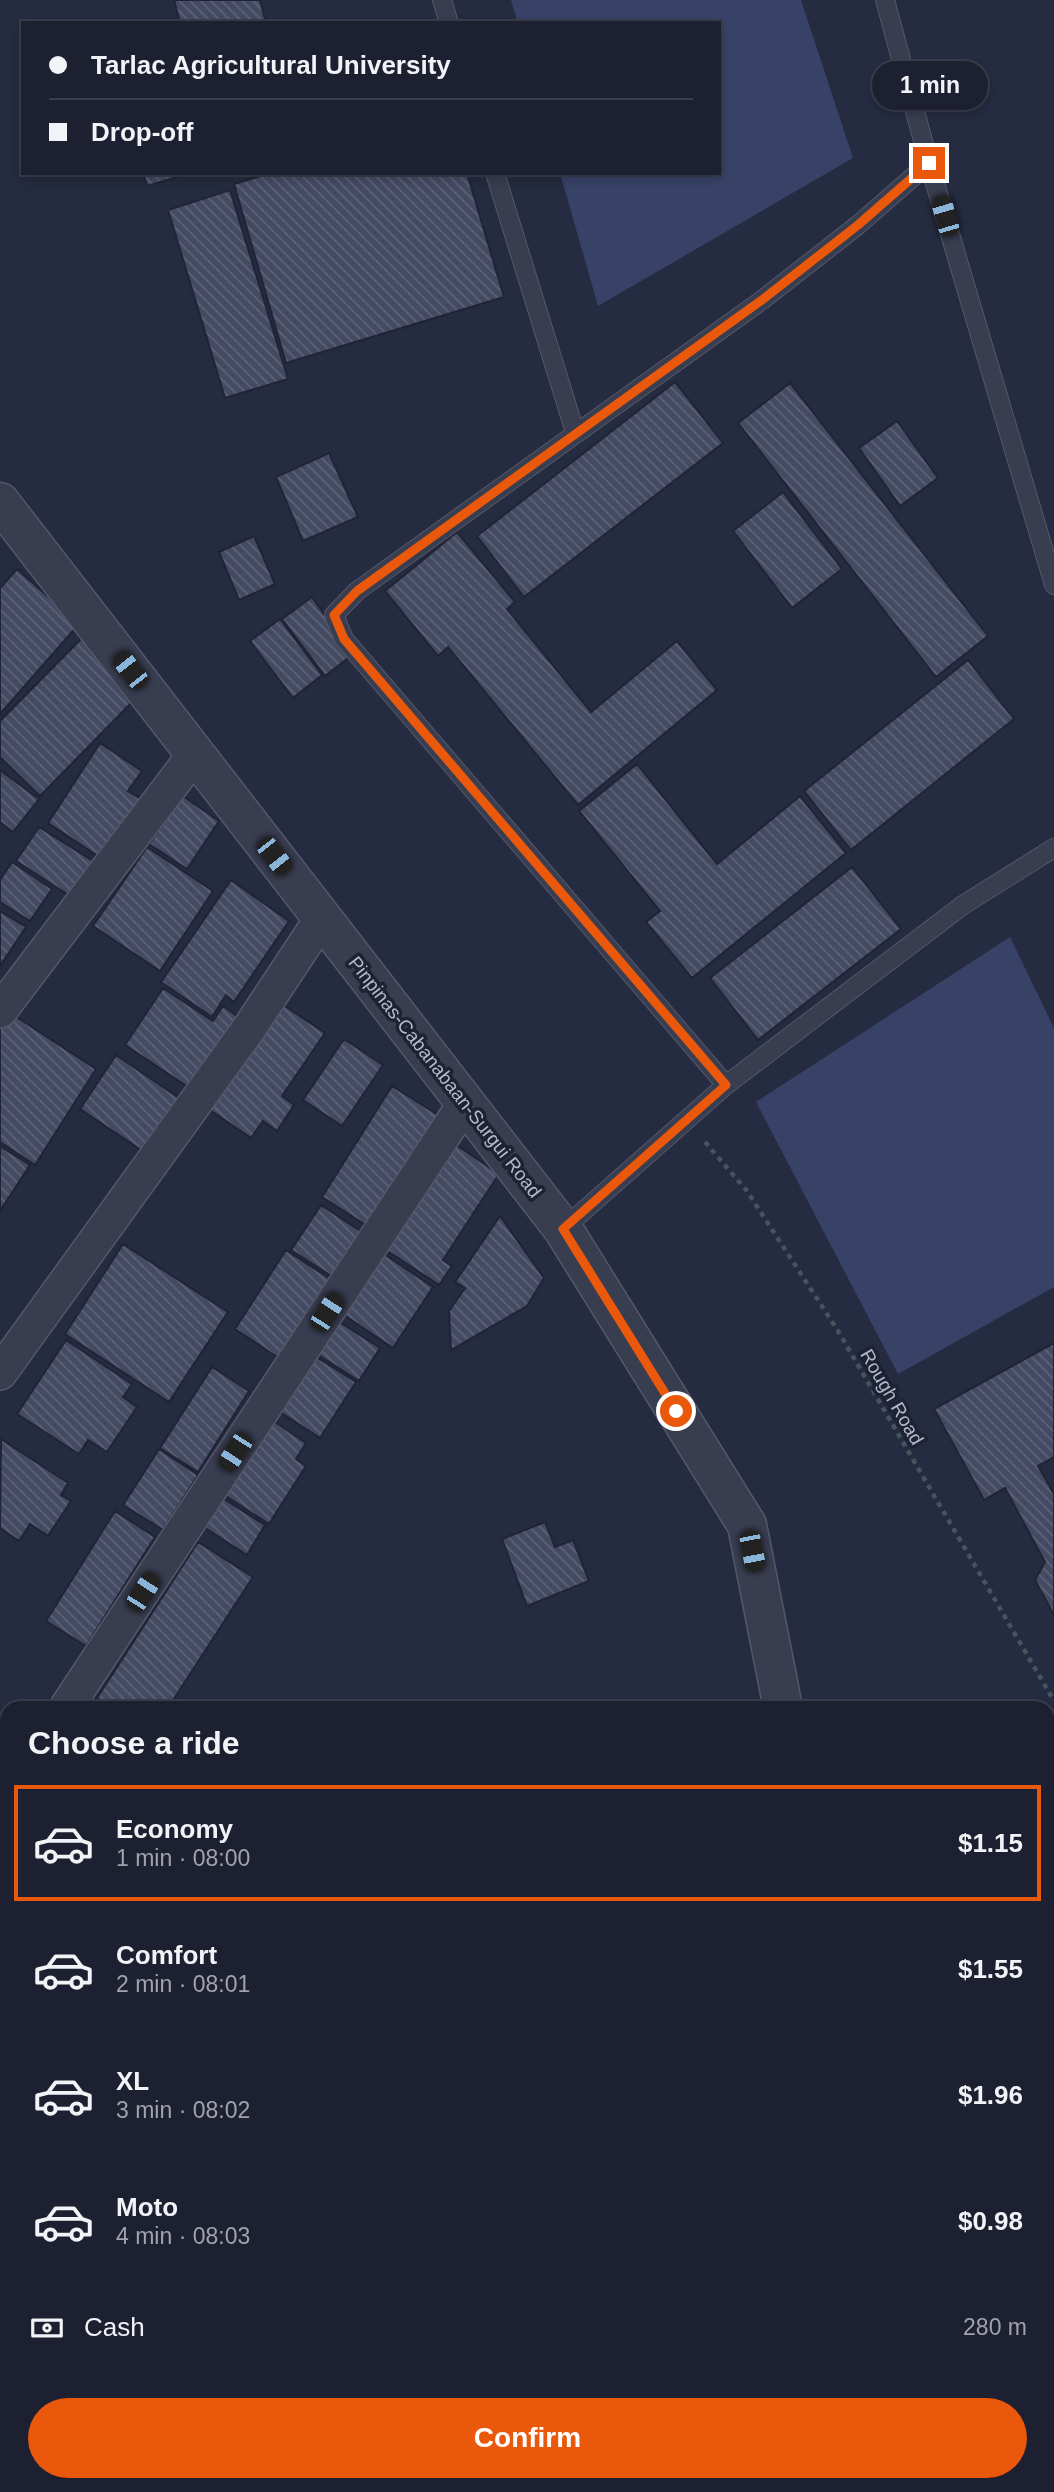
<!DOCTYPE html>
<html lang="en">
<head>
<meta charset="utf-8">
<style>
	body { margin:0; font-family:Helvetica,sans-serif; background:#292d3c; color:#f1f3f6; height:100vh; display:flex; flex-direction:column; font-size:26px; white-space:nowrap }
	* { box-sizing:border-box; margin:0 }
	p { font-size:23px; color:#a0a3ab }
	.icon { flex:none; width:38px; height:38px; fill:none; stroke:currentColor; stroke-width:2; stroke-linecap:round; stroke-linejoin:round }
	.map { position:relative; flex:1; overflow:hidden }
	.details { position:absolute; left:0px; top:1701px; width:1055px; height:791px; display:flex; flex-direction:column; background:#1c2030; border-radius:21px 21px 0 0; box-shadow:0 4px 10px #0003,0 0 0 2px #3a3e4c }
	.details>* { flex:none }
	.guide { position:absolute; left:21px; top:21px; width:700px; height:154px; border-radius:0px; box-shadow:0 4px 10px #0003,0 0 0 2px #3a3e4c; display:grid; align-content:center; height:154px; padding:0 28px; background:#1c2030 }
	.end { position:absolute; width:32px; height:32px; margin:-16px; border:9px solid #ea580c; background:#fff; box-shadow:0 0 0 4px #fff }
	.from { border-radius:50% }
	.bubble { position:absolute; height:49px; border-radius:24px; background:#1c2030; box-shadow:0 4px 10px #0003,0 0 0 2px #3a3e4c; font-size:23px; font-weight:700; line-height:49px; text-align:center }
	.car { position:absolute; width:21px; height:42px; margin:-21px -10px; border-radius:9px; box-shadow:0 0 5px 2px #0007; background:linear-gradient(#222 24%,#8ab4d8 0 40%,#222 0 76%,#8ab4d8 0 86%,#222 0) }
	.guide b { display:flex; align-items:center; gap:24px; height:66px; font-size:26px }
	.guide b+b { border-top:2px solid #3a3e4c }
	.guide i { width:18px; height:18px; background:#f1f3f6 }
	ul { padding:0; list-style:none }
	li { display:flex; align-items:center; gap:21px; height:116px; margin:0 14px 10px; padding:0 14px; border:4px solid transparent; border-radius:0px }
	li div { flex:1 }
	li b { display:block; font-size:26px }
	li em { font-style:normal; font-weight:700 }
	li.on { border-color:#ea580c }
	li>.icon { width:63px; height:63px; stroke-width:1.5 }
	h2 { padding:0 28px; font-size:32px; line-height:84px }
	.pay { display:flex; align-items:center; gap:18px; height:77px; padding:0 28px; font-size:26px }
	.pay p { margin-inline-start:auto }
	.primary-button { display:flex; gap:14px; margin-top:auto; padding:14px 28px }
	.primary-button a { flex:1; height:80px; border-radius:42px; background:#ea580c; color:#fff; font-size:28px; font-weight:700; line-height:80px; text-align:center }
	.map>svg:first-child { display:block }
	.grass { fill:url(#grass-tufts) }
	.water { fill:#384267 }
	.building { fill:url(#building-back-hatch); stroke:#202437; stroke-width:2 }
	.lines { fill:none; stroke-linecap:round; stroke-linejoin:round }
	.service-casing { stroke:#54586a; stroke-width:20 }
	.minor-casing { stroke:#54586a; stroke-width:36 }
	.tertiary-casing { stroke:#54586a; stroke-width:41 }
	.path { stroke:#45555e; stroke-width:4.5; stroke-dasharray:5 5; stroke-linecap:butt }
	.service { stroke:#393d50; stroke-width:18 }
	.minor { stroke:#393d50; stroke-width:33 }
	.tertiary { stroke:#393d50; stroke-width:38 }
	.route { stroke:#ea580c; stroke-width:9 }
	.labels { text-anchor:middle; dominant-baseline:central; stroke-width:7; stroke-linejoin:round; paint-order:stroke }
	.street-label { font-size:19px; fill:#b5b9ca; stroke:#1e2235 }
</style>
</head>
<body>
<div class="map">
<svg width="1054" height="2492" viewBox="0 0 1054 2492">
	<defs>
		<pattern id="grass-tufts" width="24" height="20" patternUnits="userSpaceOnUse" patternTransform="scale(1.75)"><rect width="24" height="20" fill="#273841"/><path d="M3 7l-1-3M5 7V3M7 7l1-3M15 17l-1-3M17 17v-4M19 17l1-3" fill="none" stroke="#44535b"/></pattern>
		<pattern id="building-back-hatch" width="6" height="6" patternUnits="userSpaceOnUse" patternTransform="scale(1.75)"><rect width="6" height="6" fill="#444a62"/><path d="M-1 5l2 2M0 0l6 6M5-1l2 2" fill="none" stroke="#5d6277"/></pattern>
	</defs>
	<rect width="100%" height="100%" fill="#252b40"/>
	<!-- grass -->
	<path class="grass" d="M538,2485H638L668,2492H536Z"/>
	<!-- water -->
	<path class="water" d="M511,0H801L853,158L598,306L560,173H719V23H518Z
		M1010,937L1054,1028V1287L898,1374L756,1102Z"/>
	<!-- building -->
	<path class="building" d="M174,0H260L266,23H180Z
		M143,173H191L147,186Z
		M271,173H467L504,297L286,363L234,184Z
		M230,190L288,379L225,398L168,210Z
		M675,382L723,443L524,597L477,536Z
		M790,383L988,636L936,677L738,423Z
		M897,421L938,478L900,506L859,448Z
		M329,453L358,517L303,541L276,477Z
		M783,492L842,569L792,608L733,531Z
		M457,532L515,602L507,609L591,712L677,641L717,690L578,805L448,647L438,656L385,591Z
		M254,536L275,584L239,600L219,552Z
		M17,569L79,624L0,714V588Z
		M312,597L352,655L325,676L282,619Z
		M280,619L322,675L293,698L250,641Z
		M83,637L140,694L40,796L0,757V721Z
		M968,660L1014,719L851,850L804,791Z
		M100,743L142,771L128,791L147,803L107,862L48,823Z
		M637,764L717,864L800,796L846,853L692,978L646,922L660,911L579,811Z
		M0,770L39,799L13,832L0,822Z
		M183,796L219,821L187,869L149,844Z
		M39,827L93,861L70,896L16,861Z
		M147,847L213,891L160,971L93,926Z
		M12,862L52,889L30,921L0,902V880Z
		M852,867L901,929L758,1040L710,978Z
		M231,880L289,921L234,1002L226,995L212,1017L161,982Z
		M0,911L26,927L0,966Z
		M163,988L213,1021L223,1006L241,1019L194,1091L125,1045Z
		M282,1004L325,1033L282,1096L294,1105L277,1131L263,1121L251,1138L210,1110Z
		M9,1012L96,1069L35,1165L0,1142V1026Z
		M344,1039L383,1065L342,1126L303,1100Z
		M116,1055L182,1100L147,1154L80,1109Z
		M392,1086L443,1118L372,1229L322,1197Z
		M452,1142L499,1174L443,1260L452,1266L439,1285L383,1248Z
		M0,1146L30,1165L0,1211Z
		M321,1205L368,1236L339,1281L291,1250Z
		M500,1216L544,1278L527,1306L451,1350L449,1311L465,1288L455,1282Z
		M123,1244L228,1312L169,1402L65,1334Z
		M286,1250L338,1284L286,1363L235,1329Z
		M378,1250L433,1287L393,1348L338,1311Z
		M338,1321L380,1348L359,1381L317,1354Z
		M66,1340L132,1384L123,1397L137,1407L107,1452L88,1440L79,1454L17,1414Z
		M1054,1343V1457L1038,1466L1054,1494V1615L1035,1580L1045,1562L1005,1488L984,1500L934,1409Z
		M310,1353L356,1382L320,1438L274,1408Z
		M212,1367L249,1391L198,1472L160,1448Z
		M272,1420L306,1443L296,1459L306,1466L269,1524L215,1489Z
		M1,1439L68,1483L61,1495L71,1501L48,1536L30,1524L19,1541L0,1528Z
		M159,1449L198,1475L163,1530L123,1505Z
		M213,1492L265,1525L247,1555L194,1521Z
		M115,1511L155,1537L86,1646L46,1621Z
		M545,1522L555,1547L573,1540L589,1581L527,1606L502,1539Z
		M198,1542L253,1577L168,1708H112L97,1698Z
		M2,1724L7,1727V1779L0,1790Z
		M1054,2231V2384L1048,2383V2254Z"/>
	<g class="lines">
		<defs>
			<path id="service" d="M442,0L449,23
				M885,0L929,163
				M495,173L575,432
				M726,1085L963,905L1054,848
				M563,1229L726,1085L344,639L334,615L357,591L762,300L858,225L929,163L1054,585
				M1048,1960L1054,1939
				M1048,2421L1054,2423
				M905,2492L907,2485"/>
			<path id="minor" d="M0,1011L195,754
				M0,1373L250,1027L322,918
				M66,1708L465,1103
				M0,1808L7,1797"/>
			<path id="tertiary" d="M0,502L563,1229L747,1525L783,1708
				M507,2492L509,2485"/>
		</defs>
		<!-- service casing -->
		<use href="#service" class="service-casing"/>
		<!-- minor casing -->
		<use href="#minor" class="minor-casing"/>
		<!-- tertiary casing -->
		<use href="#tertiary" class="tertiary-casing"/>
		<!-- path -->
		<path class="path" d="M705,1142L747,1191L838,1331L1054,1701"/>
		<!-- service -->
		<use href="#service" class="service"/>
		<!-- minor -->
		<use href="#minor" class="minor"/>
		<!-- tertiary -->
		<use href="#tertiary" class="tertiary"/>
	</g>
	<g class="lines">
		<!-- route -->
		<path class="route" d="M676,1411L563,1229L726,1085L344,639L334,615L357,591L762,300L858,225L929,163"/>
	</g>
	<g class="labels">
		<!-- street labels -->
		<g class="street-label">
			<text transform="translate(445 1077) rotate(52)">Pinpinas-Cabanabaan-Surgui Road</text>
			<text transform="translate(892 1397) rotate(60)">Rough Road</text>
		</g>
	</g>
</svg>
<i class="end from" style="left:676px;top:1411px"></i>
<i class="end" style="left:929px;top:163px"></i>
<div class="bubble" style="left:872px;top:61px;width:116px">1 min</div>
<i class="car" style="left:945px;top:216px;rotate:344deg"></i>
<i class="car" style="left:130px;top:670px;rotate:322deg"></i>
<i class="car" style="left:274px;top:856px;rotate:142deg"></i>
<i class="car" style="left:327px;top:1312px;rotate:33deg"></i>
<i class="car" style="left:235px;top:1452px;rotate:213deg"></i>
<i class="car" style="left:752px;top:1551px;rotate:169deg"></i>
<i class="car" style="left:143px;top:1592px;rotate:33deg"></i>
<div class="guide">
<b><i class="from"></i>Tarlac Agricultural University</b>
<b><i></i>Drop-off</b>
</div>
<section class="details">
<h2>Choose a ride</h2>
<ul>
<li class="on"><svg class="icon" aria-label="car" viewBox="0 0 24 24"><path d="M5 17H2v-5l4-1 3-4h7l3 4 3 1v5h-3M9 17h6M6 11h13"/><circle cx="7" cy="17" r="2"/><circle cx="17" cy="17" r="2"/></svg><div><b>Economy</b><p>1 min · 08:00</p></div><em>$1.15</em></li>
<li><svg class="icon" aria-label="car" viewBox="0 0 24 24"><path d="M5 17H2v-5l4-1 3-4h7l3 4 3 1v5h-3M9 17h6M6 11h13"/><circle cx="7" cy="17" r="2"/><circle cx="17" cy="17" r="2"/></svg><div><b>Comfort</b><p>2 min · 08:01</p></div><em>$1.55</em></li>
<li><svg class="icon" aria-label="car" viewBox="0 0 24 24"><path d="M5 17H2v-5l4-1 3-4h7l3 4 3 1v5h-3M9 17h6M6 11h13"/><circle cx="7" cy="17" r="2"/><circle cx="17" cy="17" r="2"/></svg><div><b>XL</b><p>3 min · 08:02</p></div><em>$1.96</em></li>
<li><svg class="icon" aria-label="car" viewBox="0 0 24 24"><path d="M5 17H2v-5l4-1 3-4h7l3 4 3 1v5h-3M9 17h6M6 11h13"/><circle cx="7" cy="17" r="2"/><circle cx="17" cy="17" r="2"/></svg><div><b>Moto</b><p>4 min · 08:03</p></div><em>$0.98</em></li>
</ul>
<div class="pay"><svg class="icon" aria-label="cash" viewBox="0 0 24 24"><path d="M3 7h18v10H3z"/><circle cx="12" cy="12" r="2"/></svg>Cash<p>280 m</p></div>
<div class="primary-button"><a>Confirm</a></div>
</section>
</div>
</body>
</html>
